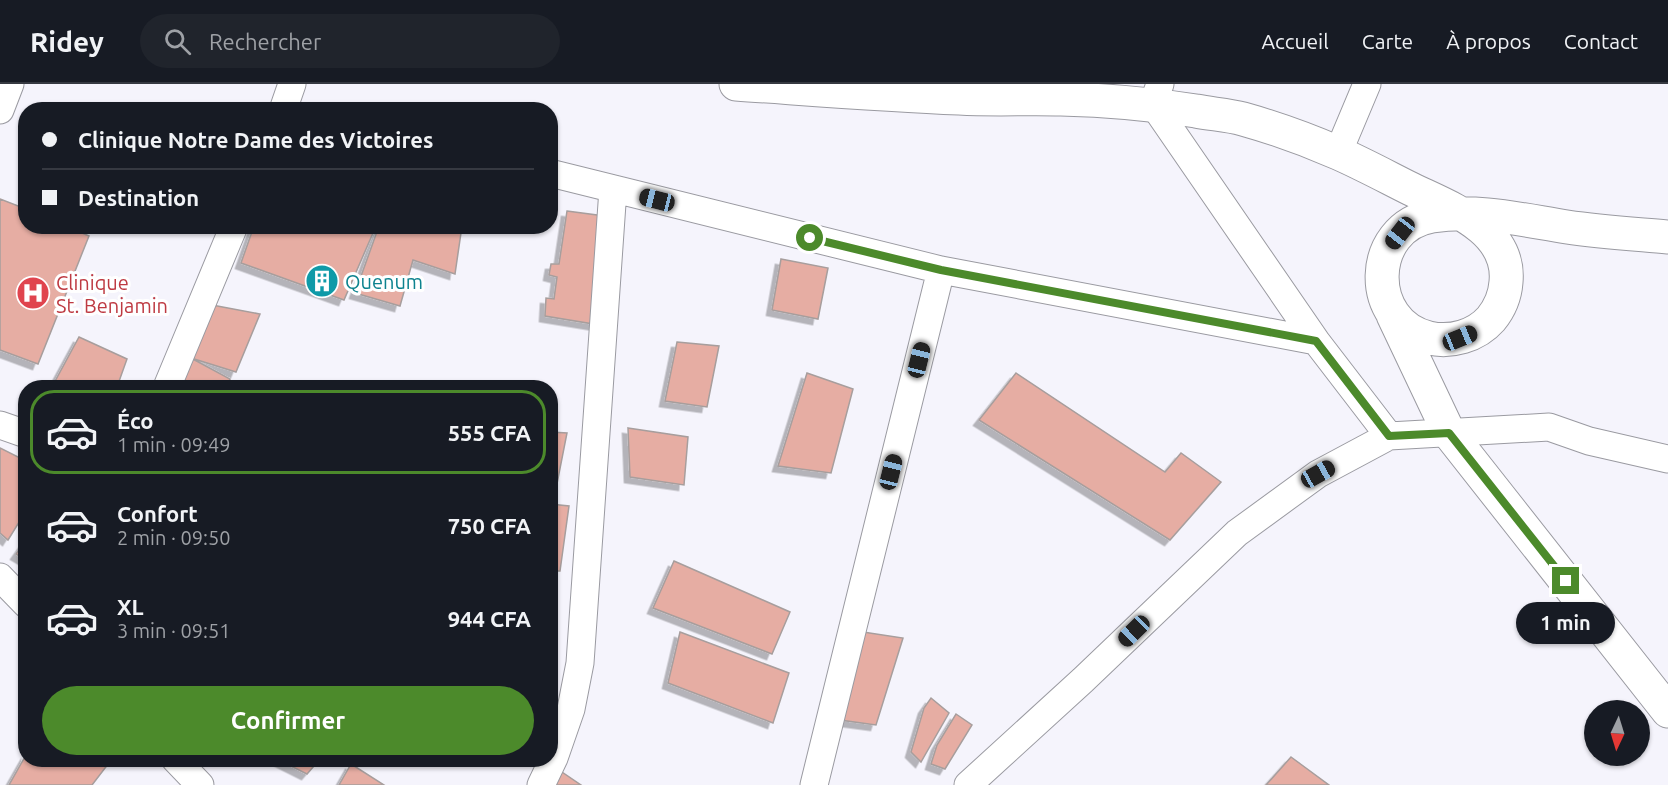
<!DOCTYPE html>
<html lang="fr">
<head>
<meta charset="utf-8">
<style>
	body { margin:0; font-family:Ubuntu,sans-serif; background:#20242c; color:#f1f3f6; height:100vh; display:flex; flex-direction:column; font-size:22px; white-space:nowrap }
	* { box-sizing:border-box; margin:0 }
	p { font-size:20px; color:#9ea1a6 }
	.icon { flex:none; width:33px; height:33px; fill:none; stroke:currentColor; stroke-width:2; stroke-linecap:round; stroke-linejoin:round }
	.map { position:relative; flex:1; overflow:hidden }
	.sheet { position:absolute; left:18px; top:296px; width:540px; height:387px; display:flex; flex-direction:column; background:#171b24; border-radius:24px; box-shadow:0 2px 4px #0004 }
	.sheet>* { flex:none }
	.guide { position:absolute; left:18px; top:18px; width:540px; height:132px; border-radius:24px; box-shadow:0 2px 4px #0004; display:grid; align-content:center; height:132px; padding:0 24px; background:#171b24 }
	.needle { width:39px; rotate:184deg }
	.tools { position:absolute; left:1584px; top:616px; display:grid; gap:12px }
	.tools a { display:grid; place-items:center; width:66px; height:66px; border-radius:50%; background:#171b24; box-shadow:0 2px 4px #0004; font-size:30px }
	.end { position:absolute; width:27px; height:27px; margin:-14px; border:8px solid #4c8a2b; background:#fff; box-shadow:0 0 0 3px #fff }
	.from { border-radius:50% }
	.bubble { position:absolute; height:42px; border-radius:21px; background:#171b24; box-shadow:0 2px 4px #0004; font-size:20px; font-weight:700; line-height:42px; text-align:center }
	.car { position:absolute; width:18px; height:36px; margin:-18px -9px; border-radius:8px; box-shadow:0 0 4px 2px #0007; background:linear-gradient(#222 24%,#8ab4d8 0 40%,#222 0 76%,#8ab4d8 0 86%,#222 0) }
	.guide b { display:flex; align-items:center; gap:21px; height:57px; font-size:22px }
	.guide b+b { border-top:2px solid #363941 }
	.guide i { width:15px; height:15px; background:#f1f3f6 }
	ul { padding:10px 0 0; list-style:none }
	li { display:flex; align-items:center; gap:18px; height:84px; margin:0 12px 9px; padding:0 12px; border:3px solid transparent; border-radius:24px }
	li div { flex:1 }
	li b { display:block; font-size:22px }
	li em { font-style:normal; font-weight:700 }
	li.selected { border-color:#4c8a2b }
	li>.icon { width:54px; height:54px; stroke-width:1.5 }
	.button { display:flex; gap:12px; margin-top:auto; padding:12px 24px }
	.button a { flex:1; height:69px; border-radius:36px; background:#4c8a2b; color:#fff; font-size:24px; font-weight:700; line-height:69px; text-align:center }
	header { display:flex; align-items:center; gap:36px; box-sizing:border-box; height:84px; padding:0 30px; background:#171b24; border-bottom:2px solid #363941 }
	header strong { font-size:28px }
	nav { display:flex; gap:33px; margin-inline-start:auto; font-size:21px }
	.search { width:420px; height:54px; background:#20242c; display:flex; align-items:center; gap:15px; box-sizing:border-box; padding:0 21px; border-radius:33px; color:#9ea1a6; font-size:22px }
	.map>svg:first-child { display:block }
	.building { fill:#e6ada3; stroke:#a79e9d; stroke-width:1.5; filter:url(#shadow) }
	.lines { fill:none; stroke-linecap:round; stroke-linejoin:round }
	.street-casing { stroke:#9a9aa1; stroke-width:29 }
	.secondary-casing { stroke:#9a9aa1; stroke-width:35 }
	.street { stroke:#fff; stroke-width:27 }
	.secondary { stroke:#fff; stroke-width:33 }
	.route { stroke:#4c8a2b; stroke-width:8 }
	.labels { text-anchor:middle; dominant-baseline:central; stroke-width:6; stroke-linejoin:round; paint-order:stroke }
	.culture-label { font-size:20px; fill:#0d838f; stroke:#fff; text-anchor:start }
	.health-label { font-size:20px; fill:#be3a42; stroke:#fff; text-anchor:start }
</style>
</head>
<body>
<header>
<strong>Ridey</strong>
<div class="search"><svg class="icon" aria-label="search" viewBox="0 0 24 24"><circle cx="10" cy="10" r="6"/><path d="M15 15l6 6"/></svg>Rechercher</div>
<nav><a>Accueil</a><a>Carte</a><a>À propos</a><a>Contact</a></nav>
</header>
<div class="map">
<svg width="1668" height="701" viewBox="0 0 1668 701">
	<defs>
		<filter id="shadow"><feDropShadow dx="-5.5" dy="5.5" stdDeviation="0" flood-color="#0004"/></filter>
	</defs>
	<rect width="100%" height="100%" fill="#f5f4fc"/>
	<!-- building -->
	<path class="building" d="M0,115L26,125V142H66L89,152L38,280L0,266Z
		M567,127L612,133V243L545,232L546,214L554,215L557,193L549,191L551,180H559Z
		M254,142H376L344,216L241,179Z
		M379,142H462L455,190L413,176L400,222L355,209Z
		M781,175L828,184L818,235L772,226Z
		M212,221L260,230L236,288L191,274Z
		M79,253L127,275L117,303H58L53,301Z
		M677,258L719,262L707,323L665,317Z
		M191,274L230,295L227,303H177Z
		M807,289L853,305L831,389L778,382Z
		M1016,289L1165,388L1181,369L1221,398L1170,456L979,336Z
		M628,344L688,353L684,401L630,393Z
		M550,348L567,349L554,415H550Z
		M0,364L26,377V427L8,456L0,449Z
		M550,420L569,422L560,487H550Z
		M26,456V476L16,470Z
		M674,477L790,528L772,570L653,524Z
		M680,548L789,589L773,639L668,599Z
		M863,548L903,554L876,641L840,636Z
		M931,614L949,629L921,678L911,668L924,624Z
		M956,630L972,641L945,685L931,680L937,661Z
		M26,671V675H112L92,701H9Z
		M1291,673L1329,701H1266Z
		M277,675H320L307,690Z
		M351,680L384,701H339Z
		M559,686L581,701H551Z"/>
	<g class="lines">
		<defs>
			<path id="street" d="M1160,0L1153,20L1316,257L1389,352
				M0,26L10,0
				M283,26L292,0
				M1338,69L1367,0
				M550,89L941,186L1316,257
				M167,303L234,142
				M0,341L26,350
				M0,493L26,520
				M175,675L200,701
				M541,701L554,674L571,625L580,579L613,105
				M814,701L941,186
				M968,701L1083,596L1237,449L1318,390L1389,352L1549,343L1589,357L1668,375"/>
			<path id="secondary" d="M736,0C810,5 885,11 959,14C993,16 1027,14 1061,15C1106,16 1151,20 1196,27C1211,30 1228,31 1243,35C1275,44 1308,56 1338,69C1363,80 1387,93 1411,105C1450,124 1511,145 1506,198C1505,212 1500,224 1491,235C1476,252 1451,259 1429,254C1365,239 1367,143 1432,132C1478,125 1522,136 1567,143C1600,148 1634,150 1668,153
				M1393,231L1449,349L1668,627"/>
		</defs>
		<!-- street casing -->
		<use href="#street" class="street-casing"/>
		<!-- secondary casing -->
		<use href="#secondary" class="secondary-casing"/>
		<!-- street -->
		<use href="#street" class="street"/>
		<!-- secondary -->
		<use href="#secondary" class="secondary"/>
	</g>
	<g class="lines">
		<!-- route -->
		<path class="route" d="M810,154L941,186L1316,257L1389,352L1449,349L1566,497"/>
	</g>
	<!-- icons -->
	<defs>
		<symbol id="building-disc" viewBox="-11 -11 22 22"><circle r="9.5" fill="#0f9aa8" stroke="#fff"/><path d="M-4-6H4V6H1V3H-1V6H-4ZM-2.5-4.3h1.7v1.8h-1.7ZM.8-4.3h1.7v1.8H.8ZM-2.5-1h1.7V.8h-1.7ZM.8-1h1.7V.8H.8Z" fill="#fff"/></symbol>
		<symbol id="hospital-disc" viewBox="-11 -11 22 22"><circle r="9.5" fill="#e0444e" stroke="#fff"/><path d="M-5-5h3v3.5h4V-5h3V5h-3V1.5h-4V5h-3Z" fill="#fff"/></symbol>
	</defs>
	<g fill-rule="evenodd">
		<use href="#building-disc" x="303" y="178" width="38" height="38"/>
		<use href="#hospital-disc" x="14" y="190" width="38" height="38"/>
	</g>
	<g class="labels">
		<!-- culture labels -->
		<g class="culture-label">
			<text x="345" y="197">Quenum</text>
		</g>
		<!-- health labels -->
		<g class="health-label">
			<text x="56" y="198">Clinique<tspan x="56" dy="23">St. Benjamin</tspan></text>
		</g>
	</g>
</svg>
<div class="tools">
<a><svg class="needle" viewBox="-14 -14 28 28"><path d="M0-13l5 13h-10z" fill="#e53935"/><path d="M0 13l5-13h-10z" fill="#9ea1a6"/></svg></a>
</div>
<i class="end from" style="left:810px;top:154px"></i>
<i class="end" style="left:1566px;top:497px"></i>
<div class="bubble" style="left:1516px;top:518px;width:99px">1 min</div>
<i class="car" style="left:657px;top:116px;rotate:284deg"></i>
<i class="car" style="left:1400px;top:149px;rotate:218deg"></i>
<i class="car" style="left:1460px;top:254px;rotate:68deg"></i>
<i class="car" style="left:919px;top:276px;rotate:14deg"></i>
<i class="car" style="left:891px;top:388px;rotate:14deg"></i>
<i class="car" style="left:1318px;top:390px;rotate:61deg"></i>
<i class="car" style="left:1134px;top:547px;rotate:226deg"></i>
<div class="guide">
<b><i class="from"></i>Clinique Notre Dame des Victoires</b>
<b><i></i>Destination</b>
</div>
<section class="sheet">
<ul>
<li class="selected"><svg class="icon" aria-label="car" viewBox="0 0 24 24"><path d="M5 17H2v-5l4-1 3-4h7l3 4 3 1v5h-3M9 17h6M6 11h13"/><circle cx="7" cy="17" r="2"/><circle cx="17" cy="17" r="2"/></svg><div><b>Éco</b><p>1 min · 09:49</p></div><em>555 CFA</em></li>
<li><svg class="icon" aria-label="car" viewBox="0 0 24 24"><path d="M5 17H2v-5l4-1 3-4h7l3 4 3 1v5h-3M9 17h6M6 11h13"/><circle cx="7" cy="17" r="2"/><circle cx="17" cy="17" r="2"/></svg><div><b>Confort</b><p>2 min · 09:50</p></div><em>750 CFA</em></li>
<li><svg class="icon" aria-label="car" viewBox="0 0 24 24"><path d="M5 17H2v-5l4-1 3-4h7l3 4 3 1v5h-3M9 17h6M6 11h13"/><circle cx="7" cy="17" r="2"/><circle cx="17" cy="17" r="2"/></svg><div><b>XL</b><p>3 min · 09:51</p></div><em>944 CFA</em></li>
</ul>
<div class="button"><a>Confirmer</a></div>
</section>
</div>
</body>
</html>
